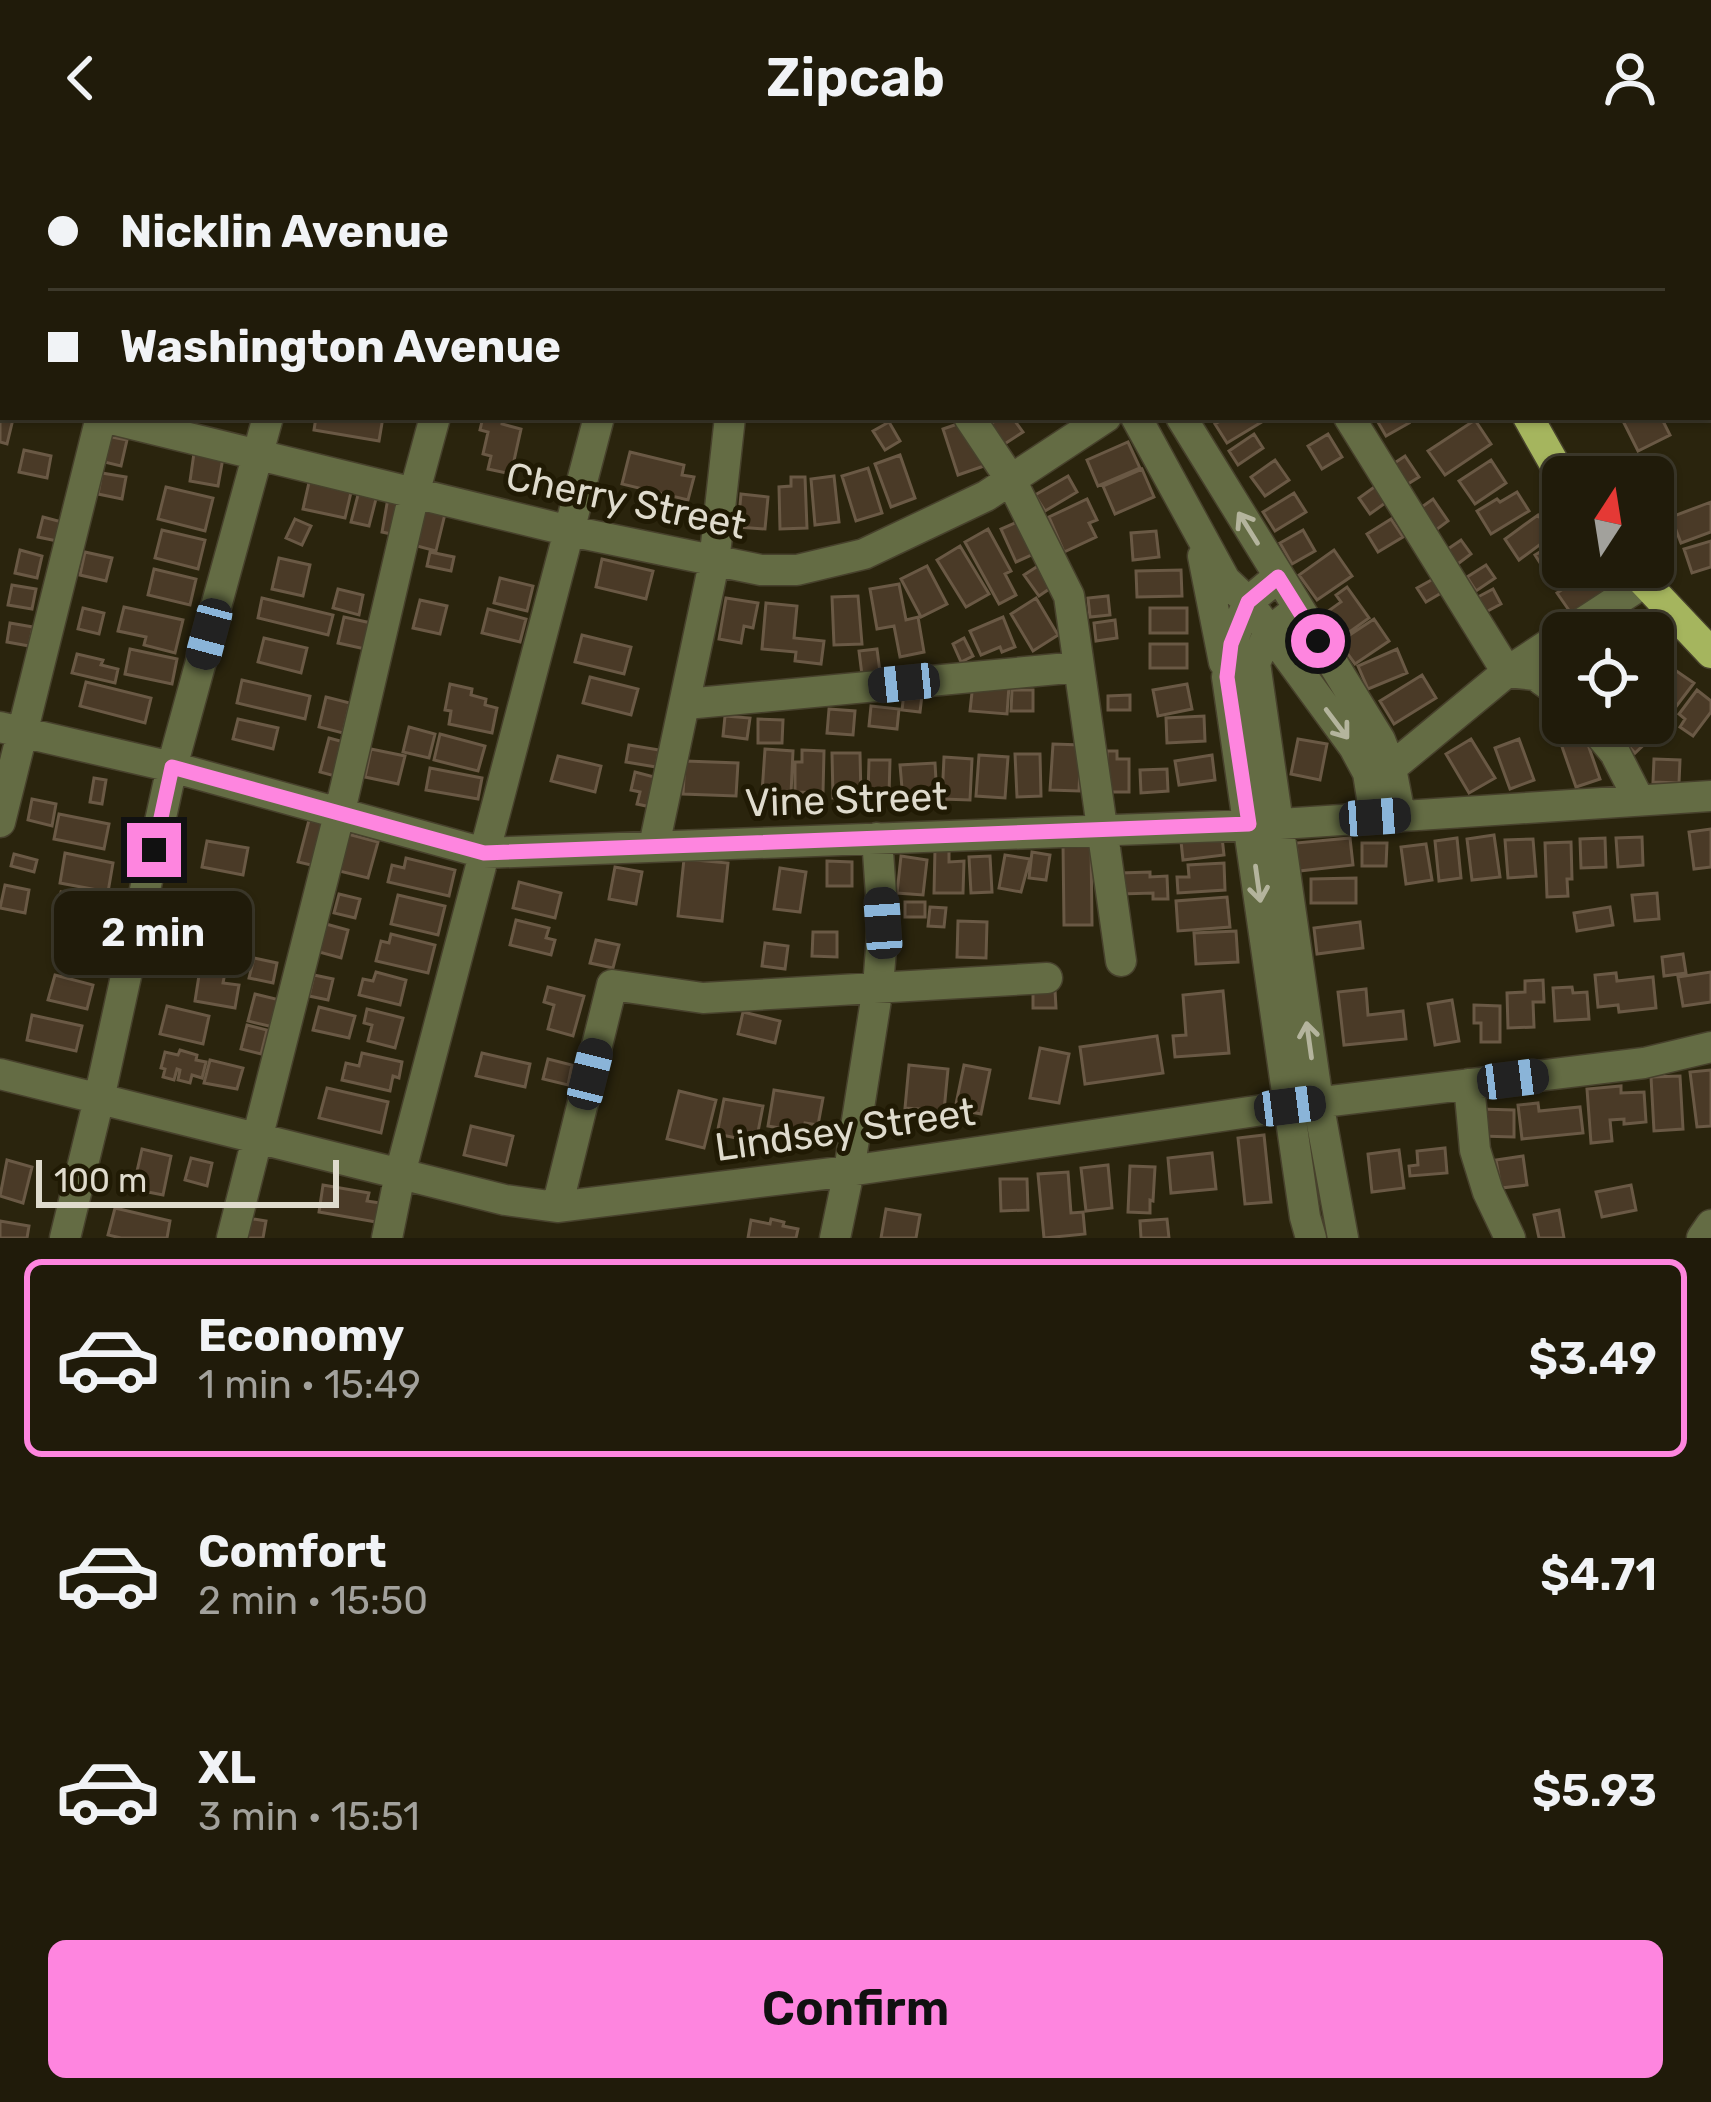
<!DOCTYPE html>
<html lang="en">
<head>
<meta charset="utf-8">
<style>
	body { margin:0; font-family:Rubik,sans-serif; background:#282413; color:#f1f3f6; height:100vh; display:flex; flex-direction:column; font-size:45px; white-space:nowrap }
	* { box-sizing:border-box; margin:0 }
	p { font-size:39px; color:#a2a19c }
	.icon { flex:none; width:66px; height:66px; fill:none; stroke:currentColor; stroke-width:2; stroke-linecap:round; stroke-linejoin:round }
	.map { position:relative; height:1082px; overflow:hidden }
	.details { display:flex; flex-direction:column; background:#201b0a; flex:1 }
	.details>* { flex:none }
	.top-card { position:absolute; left:0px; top:0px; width:1713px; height:264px; box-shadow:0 3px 9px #0004,0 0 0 3px #3d392b; display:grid; align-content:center; height:264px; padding:0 48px; background:#201b0a }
	.needle { width:78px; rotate:12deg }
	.buttons { position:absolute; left:1542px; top:300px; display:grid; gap:24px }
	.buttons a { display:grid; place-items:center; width:132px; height:132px; border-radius:18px; background:#201b0a; box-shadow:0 3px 9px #0004,0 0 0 3px #3d392b; font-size:60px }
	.scale { position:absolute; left:36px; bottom:30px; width:303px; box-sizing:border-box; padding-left:12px; border:6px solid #dfdbcd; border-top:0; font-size:33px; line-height:42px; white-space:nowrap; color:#dfdbcd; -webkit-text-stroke:9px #201a04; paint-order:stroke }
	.end { position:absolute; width:54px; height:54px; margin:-27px; border:15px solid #fe85df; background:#111; box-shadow:0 0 0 6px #111 }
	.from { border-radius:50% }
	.bubble { position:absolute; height:84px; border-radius:18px; background:#201b0a; box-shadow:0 3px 9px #0004,0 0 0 3px #3d392b; font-size:39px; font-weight:600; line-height:84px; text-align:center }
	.car { position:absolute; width:36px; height:72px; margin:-36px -18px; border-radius:15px; box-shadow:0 0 9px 3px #0007; background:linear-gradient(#222 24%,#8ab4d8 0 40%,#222 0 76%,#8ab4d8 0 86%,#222 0) }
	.top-card b { display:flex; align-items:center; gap:42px; height:114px; font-size:45px }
	.top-card b+b { border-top:3px solid #3d392b }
	.top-card i { width:30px; height:30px; background:#f1f3f6 }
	ul { padding:21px 0 0; list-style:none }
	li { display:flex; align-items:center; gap:36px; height:198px; margin:0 24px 18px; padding:0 24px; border:6px solid transparent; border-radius:18px }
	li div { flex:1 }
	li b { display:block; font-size:45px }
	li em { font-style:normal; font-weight:600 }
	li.current { border-color:#fe85df }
	li>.icon { width:108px; height:108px; stroke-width:1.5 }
	.action { display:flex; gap:24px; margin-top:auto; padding:24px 48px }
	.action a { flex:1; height:138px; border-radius:18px; background:#fe85df; color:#111; font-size:48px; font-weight:600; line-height:138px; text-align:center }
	header { display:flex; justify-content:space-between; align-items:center; height:156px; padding:0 48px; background:#201b0a; font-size:54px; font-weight:600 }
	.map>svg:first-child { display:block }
	.building { fill:#4a3a27; stroke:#6a5945; stroke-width:3 }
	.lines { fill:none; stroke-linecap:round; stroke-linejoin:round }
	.minor-casing { stroke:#47412c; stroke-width:33 }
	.major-casing { stroke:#47412c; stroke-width:33 }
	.minor { stroke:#646c44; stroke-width:30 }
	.major { stroke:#a5b55e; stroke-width:30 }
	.oneway { stroke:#b4b49d }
	.route { stroke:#fe85df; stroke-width:15 }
	.labels { text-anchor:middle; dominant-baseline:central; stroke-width:10; stroke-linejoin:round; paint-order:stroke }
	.street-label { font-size:39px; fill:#dfdbcd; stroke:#201a04 }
</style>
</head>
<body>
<header><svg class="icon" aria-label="back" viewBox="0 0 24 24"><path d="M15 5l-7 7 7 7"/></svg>Zipcab<svg class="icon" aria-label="person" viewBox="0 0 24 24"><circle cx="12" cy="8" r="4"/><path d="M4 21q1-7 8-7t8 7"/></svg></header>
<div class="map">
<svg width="1711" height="1082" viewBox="0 0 1711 1082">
	<rect width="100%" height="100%" fill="#2a240d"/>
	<!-- building -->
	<path class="building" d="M0,259L13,263L7,288L0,286Z
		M316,261H383L379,285L314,274Z
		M483,261H503L502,268L521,273L511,318L488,313L491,300L483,298L488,276L480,274Z
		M1001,261H1012L1023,276L1003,289L989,269Z
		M1227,261H1263L1265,264L1227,287L1215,268Z
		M1375,261H1405L1409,267L1386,280Z
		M1621,261H1661L1670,279L1638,295Z
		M969,264L984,310L958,319L943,273Z
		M1475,264L1491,288L1445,319L1428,295Z
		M889,266L900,285L885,294L873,275Z
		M1254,278L1263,292L1238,309L1229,295Z
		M1328,278L1342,301L1322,313L1308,290Z
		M107,280L127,284L121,310L100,305Z
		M1128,286L1140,312L1098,330L1087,304Z
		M24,294L51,300L47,322L19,316Z
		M630,296L684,309L682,319L694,321L688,344L622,328Z
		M194,297L223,302L218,330L190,325Z
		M900,299L915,342L891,351L875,308Z
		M1405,300L1419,321L1400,333L1387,312Z
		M1275,304L1289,324L1265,340L1251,321Z
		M1491,304L1506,327L1475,348L1459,325Z
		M868,312L882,357L856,365L842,320Z
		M1142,313L1154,341L1115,358L1103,330Z
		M102,317L126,321L122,343L98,338Z
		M1660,317L1674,341L1653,353L1652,321Z
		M834,320L839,366L815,369L811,323Z
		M1068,320L1077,336L1045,355L1035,339Z
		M791,321H805L807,372L780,373L779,331L791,330Z
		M310,322L352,332L345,362L303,353Z
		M1377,329L1388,345L1370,358L1359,342Z
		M166,331L213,342L205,375L158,363Z
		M359,335L377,339L369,370L351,366Z
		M1517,336L1529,355L1491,378L1477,355L1497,343L1500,346Z
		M1294,337L1306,356L1275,375L1263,356Z
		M741,338L768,341L765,373L738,371Z
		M388,342L411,347L405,381L382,376Z
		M1087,343L1097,364L1089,367L1096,381L1064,396L1049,361Z
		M1433,343L1448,365L1432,377L1416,355Z
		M1711,346V376L1681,387L1671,361Z
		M422,353L445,358L436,395L413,389Z
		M1538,359L1553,379L1519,404L1505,383Z
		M43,361L62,366L57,385L38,381Z
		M295,363L311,370L302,389L286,382Z
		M1024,363L1038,396L1016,406L1001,373Z
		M1391,363L1403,381L1378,396L1367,378Z
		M988,373L1011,415L1005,418L1016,439L999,448L965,386Z
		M162,374L205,384L198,413L155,402Z
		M1303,374L1315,395L1292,408L1280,387Z
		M1156,375L1159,401L1133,404L1131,377Z
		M1563,382V411H1573L1551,424L1535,399Z
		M1461,384L1471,398L1455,410L1445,395Z
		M1711,385V411L1692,417L1684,393Z
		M960,390L989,438L966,451L937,404Z
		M20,394L42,400L37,422L15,417Z
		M1334,394L1352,420L1317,444L1299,419Z
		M85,396L112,402L106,425L80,419Z
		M430,396L454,401L451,415L427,410Z
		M279,402L310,409L303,440L272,433Z
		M602,403L653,415L646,443L596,431Z
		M1041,408L1055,429L1039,440L1024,419Z
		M1486,409L1495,422L1476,435L1467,421Z
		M927,410L947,448L921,461L901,423Z
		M154,413L196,423L190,449L148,439Z
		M1181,414L1182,440L1137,441L1136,415Z
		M1591,414L1607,437L1573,460L1557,437Z
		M500,422L533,430L527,455L494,447Z
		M1435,422L1443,436L1426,446L1417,432Z
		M899,428L906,464L918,461L924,496L900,501L894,470L877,473L870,433Z
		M12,429L36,433L32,453L8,449Z
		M1347,431L1369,462L1341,482L1324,458L1341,446L1336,439Z
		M338,433L363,439L359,459L333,452Z
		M1493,433L1501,448L1482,458L1474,443Z
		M858,440L862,488L834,489L832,441Z
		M1108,440L1110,459L1090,461L1088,442Z
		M262,442L333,459L328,479L258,462Z
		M726,442L758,447L753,472L744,470L741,487L719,483Z
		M1036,442L1058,479L1033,495L1011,458Z
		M420,444L447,450L440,478L413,472Z
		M766,447L797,450L794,482L824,485L821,508L795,505L796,496L762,493Z
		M1623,449L1647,469L1640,477H1600Z
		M124,451L183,464L175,497L144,489L146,481L118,475Z
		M83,452L104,457L99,478L78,473Z
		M1150,452H1187V477H1150Z
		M488,453L526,463L520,486L482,477Z
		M344,461L371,467L365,493L338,487Z
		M1003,461L1015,491L1002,496L1000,491L981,499L970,475Z
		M1374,463L1389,485L1355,508L1339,486Z
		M1115,464L1117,482L1096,485L1094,467Z
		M10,467L33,471L29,490L7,486Z
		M582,479L631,491L624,518L575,506Z
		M264,482L307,492L301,517L258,506Z
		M964,482L973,500L961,506L953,488Z
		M1150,488H1187V512H1150Z
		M1653,491L1673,504L1660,526L1653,522Z
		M130,493L177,503L172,528L125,518Z
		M877,493L880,516L862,519L859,495Z
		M1397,493L1407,517L1368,533L1358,510Z
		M77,498L103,504L101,509L118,513L115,527L72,517Z
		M1672,512L1694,527L1672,556L1653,542V538Z
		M1422,519L1436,542L1394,568L1380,545Z
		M590,521L638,533L631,559L583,547Z
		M242,524L310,540L305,563L237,547Z
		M86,526L151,542L145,567L80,550Z
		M973,527L1009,530L1007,558L970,555Z
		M450,528L472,533L471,539L486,543L485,549L497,552L492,577L449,568L451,555L445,554Z
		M1187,528L1192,553L1158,560L1153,534Z
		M1012,534H1033V555H1011Z
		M1697,534L1711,545V556L1693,580L1680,571L1685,563L1679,558Z
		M904,537L922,539L920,556L902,554Z
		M1130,539V554H1108V540Z
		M326,541L350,547L343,577L319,571Z
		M871,550L899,553L897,573L869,570Z
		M829,553L855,555L853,579L827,577Z
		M725,560L750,562L747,583L723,580Z
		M1204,560L1205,585L1167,587L1166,562Z
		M238,563L278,572L273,593L233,583Z
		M758,563L783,564L782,587H758Z
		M1638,567L1652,581L1635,597L1622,583Z
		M409,571L435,578L429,602L403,596Z
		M1584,577L1600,623L1576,631L1560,585Z
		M440,578L485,590L478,615L434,604Z
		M329,582L355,589L346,623L320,616Z
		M1298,583L1327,588L1320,624L1291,618Z
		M1471,583L1495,622L1469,637L1446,598Z
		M1519,583L1534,624L1510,633L1495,592Z
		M1053,588L1081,589L1079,635L1050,634Z
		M629,589L659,594L656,611L626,606Z
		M371,593L405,600L398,628L365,621Z
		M765,593L793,595L791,638L762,637Z
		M802,594L824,595L823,637L795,636V606H802Z
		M1107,595H1117V603H1129V636H1107Z
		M832,597H860L861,641L833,642Z
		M1015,598H1040L1041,640L1017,641Z
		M979,599L1008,601L1005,642L976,640Z
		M1212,599L1215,624L1179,629L1175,605Z
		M558,600L601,610L595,636L551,625Z
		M944,601L972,603L970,644L942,643Z
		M1654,603L1680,604L1679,627L1653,626Z
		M869,604H890L889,640L868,639Z
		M685,605L738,607L736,640L683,638Z
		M935,607L937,642L903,644L900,609Z
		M430,612L482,622L478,643L426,634Z
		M1167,613L1168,635L1141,637L1140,614Z
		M635,616L662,623L655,652L637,648L640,636L631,634Z
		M94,622L106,624L102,648L90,646Z
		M32,643L56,648L52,670L28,664Z
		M59,658L109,668L104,693L54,683Z
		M309,664L339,671L328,713L298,706Z
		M1221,672L1224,699L1183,704L1180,676Z
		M1711,673V711L1694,713L1689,676Z
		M344,677L378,686L368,722L335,714Z
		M1494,679L1500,721L1472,724L1467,683Z
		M1642,681L1643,709L1618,711L1616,682Z
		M1350,682L1353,709L1299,715L1296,687Z
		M1457,682L1461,722L1439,725L1435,685Z
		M1605,682L1606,711L1581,712L1580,683Z
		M1533,683L1536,720L1508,722L1505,684Z
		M207,685L248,692L243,719L202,711Z
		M1091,686L1092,769H1064L1063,687Z
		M1571,686L1572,723H1567L1568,740L1547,741L1545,687Z
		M1362,687H1387L1386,710H1362Z
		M1426,688L1432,724L1406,728L1401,691Z
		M935,693H949V706L964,705L963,737H934Z
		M1032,696L1050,699L1046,724L1029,722Z
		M65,697L113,707L108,736L60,727Z
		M14,698L37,704L34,716L11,710Z
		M1005,699L1030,703L1021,736L999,732Z
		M901,700L927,704L923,739L897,737Z
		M990,700L992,736L971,737L969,701Z
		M406,702L455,714L449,740L388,726L392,709L404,712Z
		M684,703L728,707L722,765L678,760Z
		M827,705L852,706V730H827Z
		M1224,707L1225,734L1178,737L1177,721H1189L1188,709Z
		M615,711L642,716L636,748L609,743Z
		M780,712L806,716L800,756L774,753Z
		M1150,716V721L1167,720L1168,743H1153V737L1121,738L1120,717Z
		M1356,722V747H1311V723Z
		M519,726L561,737L555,762L513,752Z
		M5,729L29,734L25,757L0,752Z
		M61,736L105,748L99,772L54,760Z
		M1657,737L1659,763L1635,765L1632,739Z
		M339,738L360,743L355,762L334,757Z
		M398,739L445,750L438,779L391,768Z
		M1227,741L1230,771L1178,775L1176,745Z
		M905,746H925V761H905Z
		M930,751L946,752L944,771L928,770Z
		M1610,751L1613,769L1577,775L1574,757Z
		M516,764L549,772L546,782L555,784L551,799L510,789Z
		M958,765L987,766L986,802L957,801Z
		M1360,766L1363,792L1317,798L1314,772Z
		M326,768L348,774L341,802L319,796Z
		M188,771L227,780L221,807L182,797Z
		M1236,775L1238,806L1196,808L1194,777Z
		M813,776H837V801L812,800Z
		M391,778L435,789L428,817L376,805L381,785L389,787Z
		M63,779L103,789L97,813L58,804Z
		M596,784L619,789L613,812L590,807Z
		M765,787L788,790L785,813L762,810Z
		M1683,798L1686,817L1664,820L1662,801Z
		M254,802L277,807L273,827L249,822Z
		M200,813L225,817L223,827L239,829L235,852L195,845Z
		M376,816L406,824L400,849L359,839L363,823L373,825Z
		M1711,816V846L1683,850L1678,821Z
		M1616,817L1617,825L1653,821L1656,852L1619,856L1618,849L1598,851L1595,819Z
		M55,819L93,829L87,853L48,844Z
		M314,819L333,823L328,844L309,840Z
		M1543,824L1544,846H1533L1534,871L1508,872L1507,837L1525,836V825Z
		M548,831L584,840L573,880L548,873L554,849L544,846Z
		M1572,831L1573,837L1587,836L1589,863L1555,865L1553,832Z
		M1366,833L1368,859L1403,855L1406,883L1344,889L1338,836Z
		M1033,834H1055L1056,852H1033Z
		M1223,835L1229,897L1175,901L1173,880L1186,879L1183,839Z
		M255,838L280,844L273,871L248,865Z
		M1452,844L1459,885L1435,889L1428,848Z
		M1474,849L1500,850V886H1481V867H1474Z
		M167,850L209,860L203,888L160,878Z
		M319,851L355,860L349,882L313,874Z
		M367,853L403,862L395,892L368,885L372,869L364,867Z
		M743,856L780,865L775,887L738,878Z
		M32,859L82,870L76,895L27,884Z
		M247,869L267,874L261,898L241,893Z
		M1157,880L1163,917L1085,928L1080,891Z
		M1040,892L1069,898L1059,947L1030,942Z
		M180,894L197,899L196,904L206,906L202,922L192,919L190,927L178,924L180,914L177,913L174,924L163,921L165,913L161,912L165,896L178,899Z
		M362,897L402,906L399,922L393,920L390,935L342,924L346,907L359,910Z
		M482,897L530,908L525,931L476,920Z
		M548,903L572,909L568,929L543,923Z
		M210,904L243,912L237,933L204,927Z
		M909,909L948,913L944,955L905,952Z
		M964,909L990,914L981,958L955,953Z
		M1711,914V970L1697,971L1690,916Z
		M1680,920L1683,973L1654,975L1651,921Z
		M1621,930V937L1644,936L1646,966L1624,968V963L1610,964L1612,985L1591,987L1587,933Z
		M327,932L388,946L381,977L319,962Z
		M774,934L823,942L818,969L805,967L803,976L768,970Z
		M679,935L716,944L704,992L667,983Z
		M724,943L763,950L756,986L717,978Z
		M1538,947L1539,955L1580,951L1583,977L1522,983L1518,949Z
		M1480,953L1514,954V981L1480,980Z
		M471,970L513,980L506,1009L464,999Z
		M1264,979L1271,1046L1245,1048L1238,982Z
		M1445,992L1447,1017L1410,1020L1409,1010L1418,1009L1417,995Z
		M142,993L171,1000L163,1039L133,1033Z
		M1399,994L1404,1032L1372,1036L1368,998Z
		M1212,997L1216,1033L1171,1037L1168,1002Z
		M1523,1000L1527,1029L1501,1032L1496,1004Z
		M191,1002L212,1007L207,1030L185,1024Z
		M7,1004L32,1011L23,1047L0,1040Z
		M1108,1009L1112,1052L1086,1055L1081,1012Z
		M1130,1010L1155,1011L1153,1045L1150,1044V1057L1128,1056Z
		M1068,1016L1071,1057L1083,1056L1085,1078L1044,1082L1038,1018Z
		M1000,1023H1027L1028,1054L1001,1055Z
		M323,1029L369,1037L367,1045L380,1047L376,1066L319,1056Z
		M1631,1029L1636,1054L1602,1061L1596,1036Z
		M115,1052L170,1065L167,1082H121L108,1079Z
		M886,1053L920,1059L916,1082H881Z
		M1559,1054L1564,1082H1539L1534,1059Z
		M247,1062L266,1065L263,1082H244Z
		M771,1063L784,1066L783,1070L798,1073L796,1082H748L751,1064L770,1068Z
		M1167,1063L1169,1082H1141L1140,1065Z
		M0,1065L29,1070L27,1082H0Z"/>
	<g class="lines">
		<defs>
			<path id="minor" d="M793,0L795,3
				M972,0L973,3
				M1014,0L1016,3
				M1181,0L1183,3
				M165,3L166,0
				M332,3V0
				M505,3V0
				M668,3L669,0
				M0,229L3,230
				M103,261L570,375L761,414H797L864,398L986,340L1106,261
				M969,261L1011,324L1069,440L1121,805
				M1136,261L1225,424L1248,446L1354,591L1368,617L1375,661
				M1181,261L1380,584L1391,612L1400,659
				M1349,261L1507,516L1535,519L1563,539
				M1203,400L1224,506
				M1278,421L1248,446L1231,488L1227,521L1305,1061L1311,1082
				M1298,453L1269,476L1255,507L1318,946L1343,1082
				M1567,477L1645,426
				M686,548L1079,511
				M1590,567L1615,597L1639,644
				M0,571L172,611L484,697L1280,668L1711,640
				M1391,612L1507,516L1563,479
				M0,666L101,261
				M654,690L714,407L730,261
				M0,918L505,1044L557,1051L849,1015L1290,950L1644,907L1711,891
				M1469,928L1475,994L1488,1036L1510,1082
				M557,1051L612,829L703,842L1047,822
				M65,1082L99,943L172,611L268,261
				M232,1082L340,655L414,338L435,261
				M387,1082L400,1018L599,261
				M835,1082L849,1015L878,831L883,767L877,682
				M1702,1082L1711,1069"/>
			<path id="major" d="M1350,0L1352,3
				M1528,261L1563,323
				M1630,411L1711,497"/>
		</defs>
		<!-- minor casing -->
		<use href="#minor" class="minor-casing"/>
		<!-- major casing -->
		<use href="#major" class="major-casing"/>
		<!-- minor -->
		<use href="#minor" class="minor"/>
		<!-- major -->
		<use href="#major" class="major"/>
	</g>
	<!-- one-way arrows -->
	<defs><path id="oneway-shaft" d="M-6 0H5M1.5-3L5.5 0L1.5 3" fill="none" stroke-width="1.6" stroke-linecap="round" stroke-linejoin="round" transform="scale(3)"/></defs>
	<g class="oneway">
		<use href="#oneway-shaft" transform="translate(1248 372) rotate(-122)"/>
		<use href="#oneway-shaft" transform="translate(1337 568) rotate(53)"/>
		<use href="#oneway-shaft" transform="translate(1258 728) rotate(82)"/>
		<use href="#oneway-shaft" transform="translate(1309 884) rotate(-98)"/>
	</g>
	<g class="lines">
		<!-- route -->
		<path class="route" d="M154,694L172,611L484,697L1249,668L1227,521L1231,488L1248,446L1278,421L1318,485"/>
	</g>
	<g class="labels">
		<!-- street labels -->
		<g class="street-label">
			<text transform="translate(626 345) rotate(12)">Cherry Street</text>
			<text transform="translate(846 644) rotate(-2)">Vine Street</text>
			<text transform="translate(845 974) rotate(-8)">Lindsey Street</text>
		</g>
	</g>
</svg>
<div class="buttons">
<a><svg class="needle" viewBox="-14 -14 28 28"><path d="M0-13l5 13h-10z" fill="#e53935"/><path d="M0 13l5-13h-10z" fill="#a2a19c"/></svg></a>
<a><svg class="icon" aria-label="locate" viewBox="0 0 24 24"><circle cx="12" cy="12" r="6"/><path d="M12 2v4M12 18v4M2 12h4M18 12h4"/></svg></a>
</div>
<div class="scale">100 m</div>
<i class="end from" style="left:1318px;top:485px"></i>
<i class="end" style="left:154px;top:694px"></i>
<div class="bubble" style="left:54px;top:735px;width:198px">2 min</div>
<i class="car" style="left:209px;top:478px;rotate:195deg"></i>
<i class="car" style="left:904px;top:527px;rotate:264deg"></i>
<i class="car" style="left:1375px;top:661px;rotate:86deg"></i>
<i class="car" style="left:883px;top:767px;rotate:356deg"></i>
<i class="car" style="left:590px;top:918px;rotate:14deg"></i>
<i class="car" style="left:1513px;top:923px;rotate:83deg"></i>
<i class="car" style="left:1290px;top:950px;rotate:83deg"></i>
<div class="top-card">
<b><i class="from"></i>Nicklin Avenue</b>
<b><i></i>Washington Avenue</b>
</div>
</div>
<section class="details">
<ul>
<li class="current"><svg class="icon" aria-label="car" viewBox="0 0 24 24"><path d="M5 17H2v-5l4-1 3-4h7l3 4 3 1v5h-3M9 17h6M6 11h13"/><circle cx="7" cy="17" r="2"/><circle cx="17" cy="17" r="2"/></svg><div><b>Economy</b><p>1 min · 15:49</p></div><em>$3.49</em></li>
<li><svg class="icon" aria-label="car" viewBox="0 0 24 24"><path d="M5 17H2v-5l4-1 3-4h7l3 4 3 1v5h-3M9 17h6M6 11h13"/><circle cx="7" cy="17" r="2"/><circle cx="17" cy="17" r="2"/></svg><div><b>Comfort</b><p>2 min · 15:50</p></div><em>$4.71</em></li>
<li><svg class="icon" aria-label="car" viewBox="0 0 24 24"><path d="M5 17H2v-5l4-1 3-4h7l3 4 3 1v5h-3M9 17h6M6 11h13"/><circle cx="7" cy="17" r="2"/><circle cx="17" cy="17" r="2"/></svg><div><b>XL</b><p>3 min · 15:51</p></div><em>$5.93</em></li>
</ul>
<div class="action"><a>Confirm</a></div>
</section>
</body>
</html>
